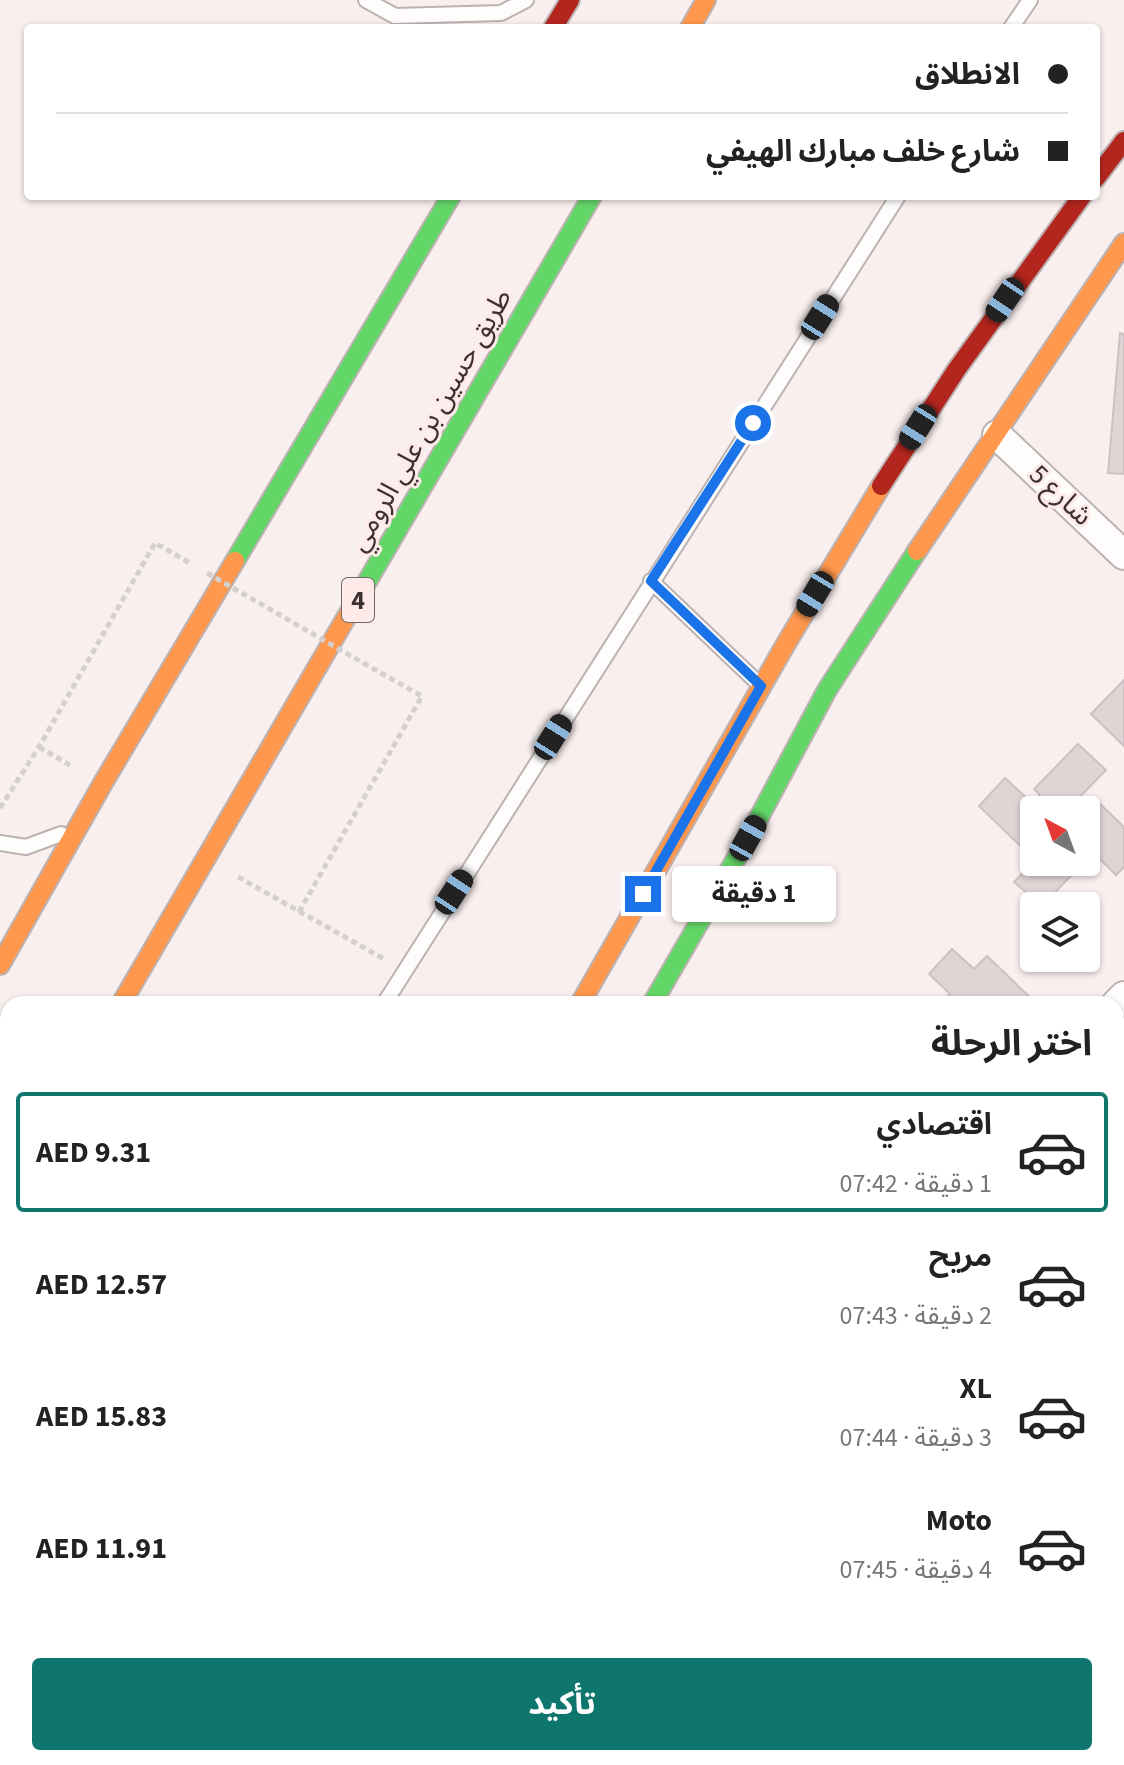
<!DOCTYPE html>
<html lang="ar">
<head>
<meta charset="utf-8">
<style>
	body { margin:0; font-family:"Source Sans 3","Noto Sans Arabic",sans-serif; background:#f6f6f6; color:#222; direction:rtl; height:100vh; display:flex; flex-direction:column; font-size:30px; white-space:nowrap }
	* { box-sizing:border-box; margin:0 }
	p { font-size:26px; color:#767676 }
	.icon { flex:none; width:44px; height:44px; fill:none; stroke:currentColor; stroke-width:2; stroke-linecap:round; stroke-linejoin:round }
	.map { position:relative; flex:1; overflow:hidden; direction:ltr }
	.sheet { position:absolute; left:0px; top:996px; width:1124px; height:770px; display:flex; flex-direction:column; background:#fff; border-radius:24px 24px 0 0; box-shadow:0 2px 6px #0004; direction:rtl }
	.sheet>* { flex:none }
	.banner { position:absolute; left:24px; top:24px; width:1076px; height:176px; border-radius:8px; box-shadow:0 2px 6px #0004; direction:rtl; display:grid; align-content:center; height:176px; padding:0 32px; background:#fff }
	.needle { width:52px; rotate:319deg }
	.buttons { position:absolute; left:1020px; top:796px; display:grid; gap:16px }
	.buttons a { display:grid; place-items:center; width:80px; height:80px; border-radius:8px; background:#fff; box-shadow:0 2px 6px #0004; font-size:40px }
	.end { position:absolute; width:36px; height:36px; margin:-18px; border:10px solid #1a73e8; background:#fff; box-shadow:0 0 0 4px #fff }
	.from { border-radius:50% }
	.bubble { position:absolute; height:56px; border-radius:8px; background:#fff; box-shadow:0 2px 6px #0004; font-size:26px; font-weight:700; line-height:56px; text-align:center; direction:rtl }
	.car { position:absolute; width:24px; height:48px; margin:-24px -12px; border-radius:10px; box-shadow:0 0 6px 2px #0007; background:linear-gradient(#222 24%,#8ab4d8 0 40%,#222 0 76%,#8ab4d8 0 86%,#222 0) }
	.banner b { display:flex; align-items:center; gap:28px; height:76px; font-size:30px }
	.banner b+b { border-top:2px solid #e0e0e0 }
	.banner i { width:20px; height:20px; background:#222 }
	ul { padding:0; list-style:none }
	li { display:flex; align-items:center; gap:24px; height:120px; margin:0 16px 12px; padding:0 16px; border:4px solid transparent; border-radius:8px }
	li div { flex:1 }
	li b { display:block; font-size:30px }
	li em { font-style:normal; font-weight:700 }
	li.selected { border-color:#0f766e }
	li>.icon { width:72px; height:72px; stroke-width:1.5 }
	h2 { padding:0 32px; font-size:36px; line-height:96px }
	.cta { display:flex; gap:16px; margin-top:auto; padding:16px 32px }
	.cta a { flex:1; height:92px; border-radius:8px; background:#0f766e; color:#fff; font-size:32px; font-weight:700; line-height:92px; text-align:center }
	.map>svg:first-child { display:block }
	.building { fill:#dfd5d5; stroke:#ccc2c3; stroke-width:2 }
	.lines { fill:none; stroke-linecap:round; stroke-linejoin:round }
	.lane-casing { stroke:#bcb2b2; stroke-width:18 }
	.street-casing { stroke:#bcb2b2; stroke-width:32 }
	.fast-casing { stroke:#bcb2b2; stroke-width:22 }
	.slow-casing { stroke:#bcb2b2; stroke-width:22 }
	.jam-casing { stroke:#bcb2b2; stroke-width:22 }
	.path { stroke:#d4d0cf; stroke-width:5; stroke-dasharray:6 4; stroke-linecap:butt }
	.lane { stroke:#fefdfc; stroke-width:14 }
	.street { stroke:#fefdfc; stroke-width:28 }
	.fast { stroke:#63d668; stroke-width:18 }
	.slow { stroke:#ff974d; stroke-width:18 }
	.jam { stroke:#b3261e; stroke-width:18 }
	.path-bridge { stroke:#d4d0cf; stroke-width:5; stroke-dasharray:6 4; stroke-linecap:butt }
	.route { stroke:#1a73e8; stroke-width:10 }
	.labels { text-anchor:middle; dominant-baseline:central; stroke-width:6; stroke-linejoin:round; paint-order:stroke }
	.shield { fill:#feebe9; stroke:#776967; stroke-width:2 }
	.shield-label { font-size:26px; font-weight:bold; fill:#3d312f }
	.street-label { font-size:28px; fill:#3d312f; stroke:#feebe9 }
</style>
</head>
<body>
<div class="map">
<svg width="1124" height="1765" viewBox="0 0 1124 1765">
	<rect width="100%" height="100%" fill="#f9efee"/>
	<!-- building -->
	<path class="building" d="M1120,333L1124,334V474L1108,473Z
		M1124,680V746L1091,714Z
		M1078,744L1106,770L1070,807L1073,810H1034V859L979,806L1005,778L1032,803L1040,795L1034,789Z
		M1097,801L1124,827V867L1116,875L1093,852L1086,860V812Z
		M1034,862H1084L1042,906L1014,882Z
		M952,949L974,969L987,956L1036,1003L941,1004L950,994L929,974Z
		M1124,1226V1272L1116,1264V1235Z
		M443,1758H456L463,1765H436Z"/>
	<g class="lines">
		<defs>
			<path id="lane" d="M366,0L395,16L501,13L526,0
				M1011,28L1030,0
				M651,581L758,683
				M0,843L26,847L61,834
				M384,1004L898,196
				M252,1758L261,1765
				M280,1765L292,1761L294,1758"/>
			<path id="street" d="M997,435L1124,555
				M1116,1004L1124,996
				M1116,1517L1124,1525"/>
			<path id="fast" d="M235,561L451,196
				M357,599L592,196
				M652,1004L748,838L827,690L917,551
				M211,1765L215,1758"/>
			<path id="slow" d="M690,28L706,0
				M917,551L1124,243
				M0,965L103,783L235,561
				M121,1004L357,599
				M580,1004L787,642L881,486
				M0,1729L8,1732
				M964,1758L971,1765"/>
			<path id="jam" d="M553,28L570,0
				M1096,178L1124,141
				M881,486L957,369L1082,196
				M0,1212L8,1198
				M0,1275L8,1257
				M865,1758L872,1765
				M133,1765L137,1758"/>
		</defs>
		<!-- lane casing -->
		<use href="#lane" class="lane-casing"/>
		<!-- street casing -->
		<use href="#street" class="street-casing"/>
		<!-- fast casing -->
		<use href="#fast" class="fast-casing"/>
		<!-- slow casing -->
		<use href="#slow" class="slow-casing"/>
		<!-- jam casing -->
		<use href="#jam" class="jam-casing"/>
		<!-- path -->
		<path class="path" d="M39,747L73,767
			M0,808L39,747L155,543L192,564
			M238,877L386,960
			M299,912L422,696L365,664
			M0,1632L8,1619"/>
		<!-- lane -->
		<use href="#lane" class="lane"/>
		<!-- street -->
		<use href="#street" class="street"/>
		<!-- fast -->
		<use href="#fast" class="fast"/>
		<!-- slow -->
		<use href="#slow" class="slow"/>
		<!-- jam -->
		<use href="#jam" class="jam"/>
		<!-- path-bridge -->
		<path class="path-bridge" d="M207,573L365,664"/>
	</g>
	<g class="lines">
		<!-- route -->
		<path class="route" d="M643,894L761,686L651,581L753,423"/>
	</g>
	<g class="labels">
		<!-- shield labels -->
		<rect class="shield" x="342" y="578" width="32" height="44" rx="6"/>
		<g class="shield-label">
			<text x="358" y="600">4</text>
		</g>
		<!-- street labels -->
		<g class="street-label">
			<text transform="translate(430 420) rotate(-60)">طريق حسين بن علي الرومي</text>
			<text transform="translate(1061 495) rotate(43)">شارع 5</text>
		</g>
	</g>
</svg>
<div class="buttons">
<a><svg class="needle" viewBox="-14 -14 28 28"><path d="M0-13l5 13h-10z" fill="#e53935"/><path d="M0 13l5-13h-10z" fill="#767676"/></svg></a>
<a><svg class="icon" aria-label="layers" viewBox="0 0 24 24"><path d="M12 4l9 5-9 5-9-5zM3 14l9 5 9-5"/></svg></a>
</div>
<i class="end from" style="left:753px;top:423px"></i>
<i class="end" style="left:643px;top:894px"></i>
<div class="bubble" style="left:672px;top:866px;width:164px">1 دقيقة</div>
<i class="car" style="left:1005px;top:300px;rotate:214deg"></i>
<i class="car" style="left:820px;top:317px;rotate:32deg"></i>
<i class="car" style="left:918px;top:427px;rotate:212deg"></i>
<i class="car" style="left:815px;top:594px;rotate:211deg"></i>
<i class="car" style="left:553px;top:737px;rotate:32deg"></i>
<i class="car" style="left:748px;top:838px;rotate:29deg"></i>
<i class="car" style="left:454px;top:892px;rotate:33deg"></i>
<div class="banner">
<b><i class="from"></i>الانطلاق</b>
<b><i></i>شارع خلف مبارك الهيفي</b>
</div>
<section class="sheet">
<h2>اختر الرحلة</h2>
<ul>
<li class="selected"><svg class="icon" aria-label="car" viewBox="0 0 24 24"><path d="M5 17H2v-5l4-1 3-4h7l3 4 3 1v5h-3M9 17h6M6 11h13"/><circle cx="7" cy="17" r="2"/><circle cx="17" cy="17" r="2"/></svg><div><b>اقتصادي</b><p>1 دقيقة · 07:42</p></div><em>AED 9.31</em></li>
<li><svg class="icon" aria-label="car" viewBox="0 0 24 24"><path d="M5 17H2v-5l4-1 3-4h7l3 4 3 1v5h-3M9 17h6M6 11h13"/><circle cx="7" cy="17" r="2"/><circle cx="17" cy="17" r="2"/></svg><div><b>مريح</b><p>2 دقيقة · 07:43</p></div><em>AED 12.57</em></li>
<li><svg class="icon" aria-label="car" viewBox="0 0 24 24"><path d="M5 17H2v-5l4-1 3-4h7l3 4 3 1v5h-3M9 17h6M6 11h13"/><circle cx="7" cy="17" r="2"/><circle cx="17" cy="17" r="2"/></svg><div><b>XL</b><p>3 دقيقة · 07:44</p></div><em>AED 15.83</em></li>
<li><svg class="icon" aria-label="car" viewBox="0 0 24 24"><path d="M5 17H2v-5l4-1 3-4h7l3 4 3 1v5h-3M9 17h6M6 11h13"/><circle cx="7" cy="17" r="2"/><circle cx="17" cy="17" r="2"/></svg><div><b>Moto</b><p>4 دقيقة · 07:45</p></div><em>AED 11.91</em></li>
</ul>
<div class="cta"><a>تأكيد</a></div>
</section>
</div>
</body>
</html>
